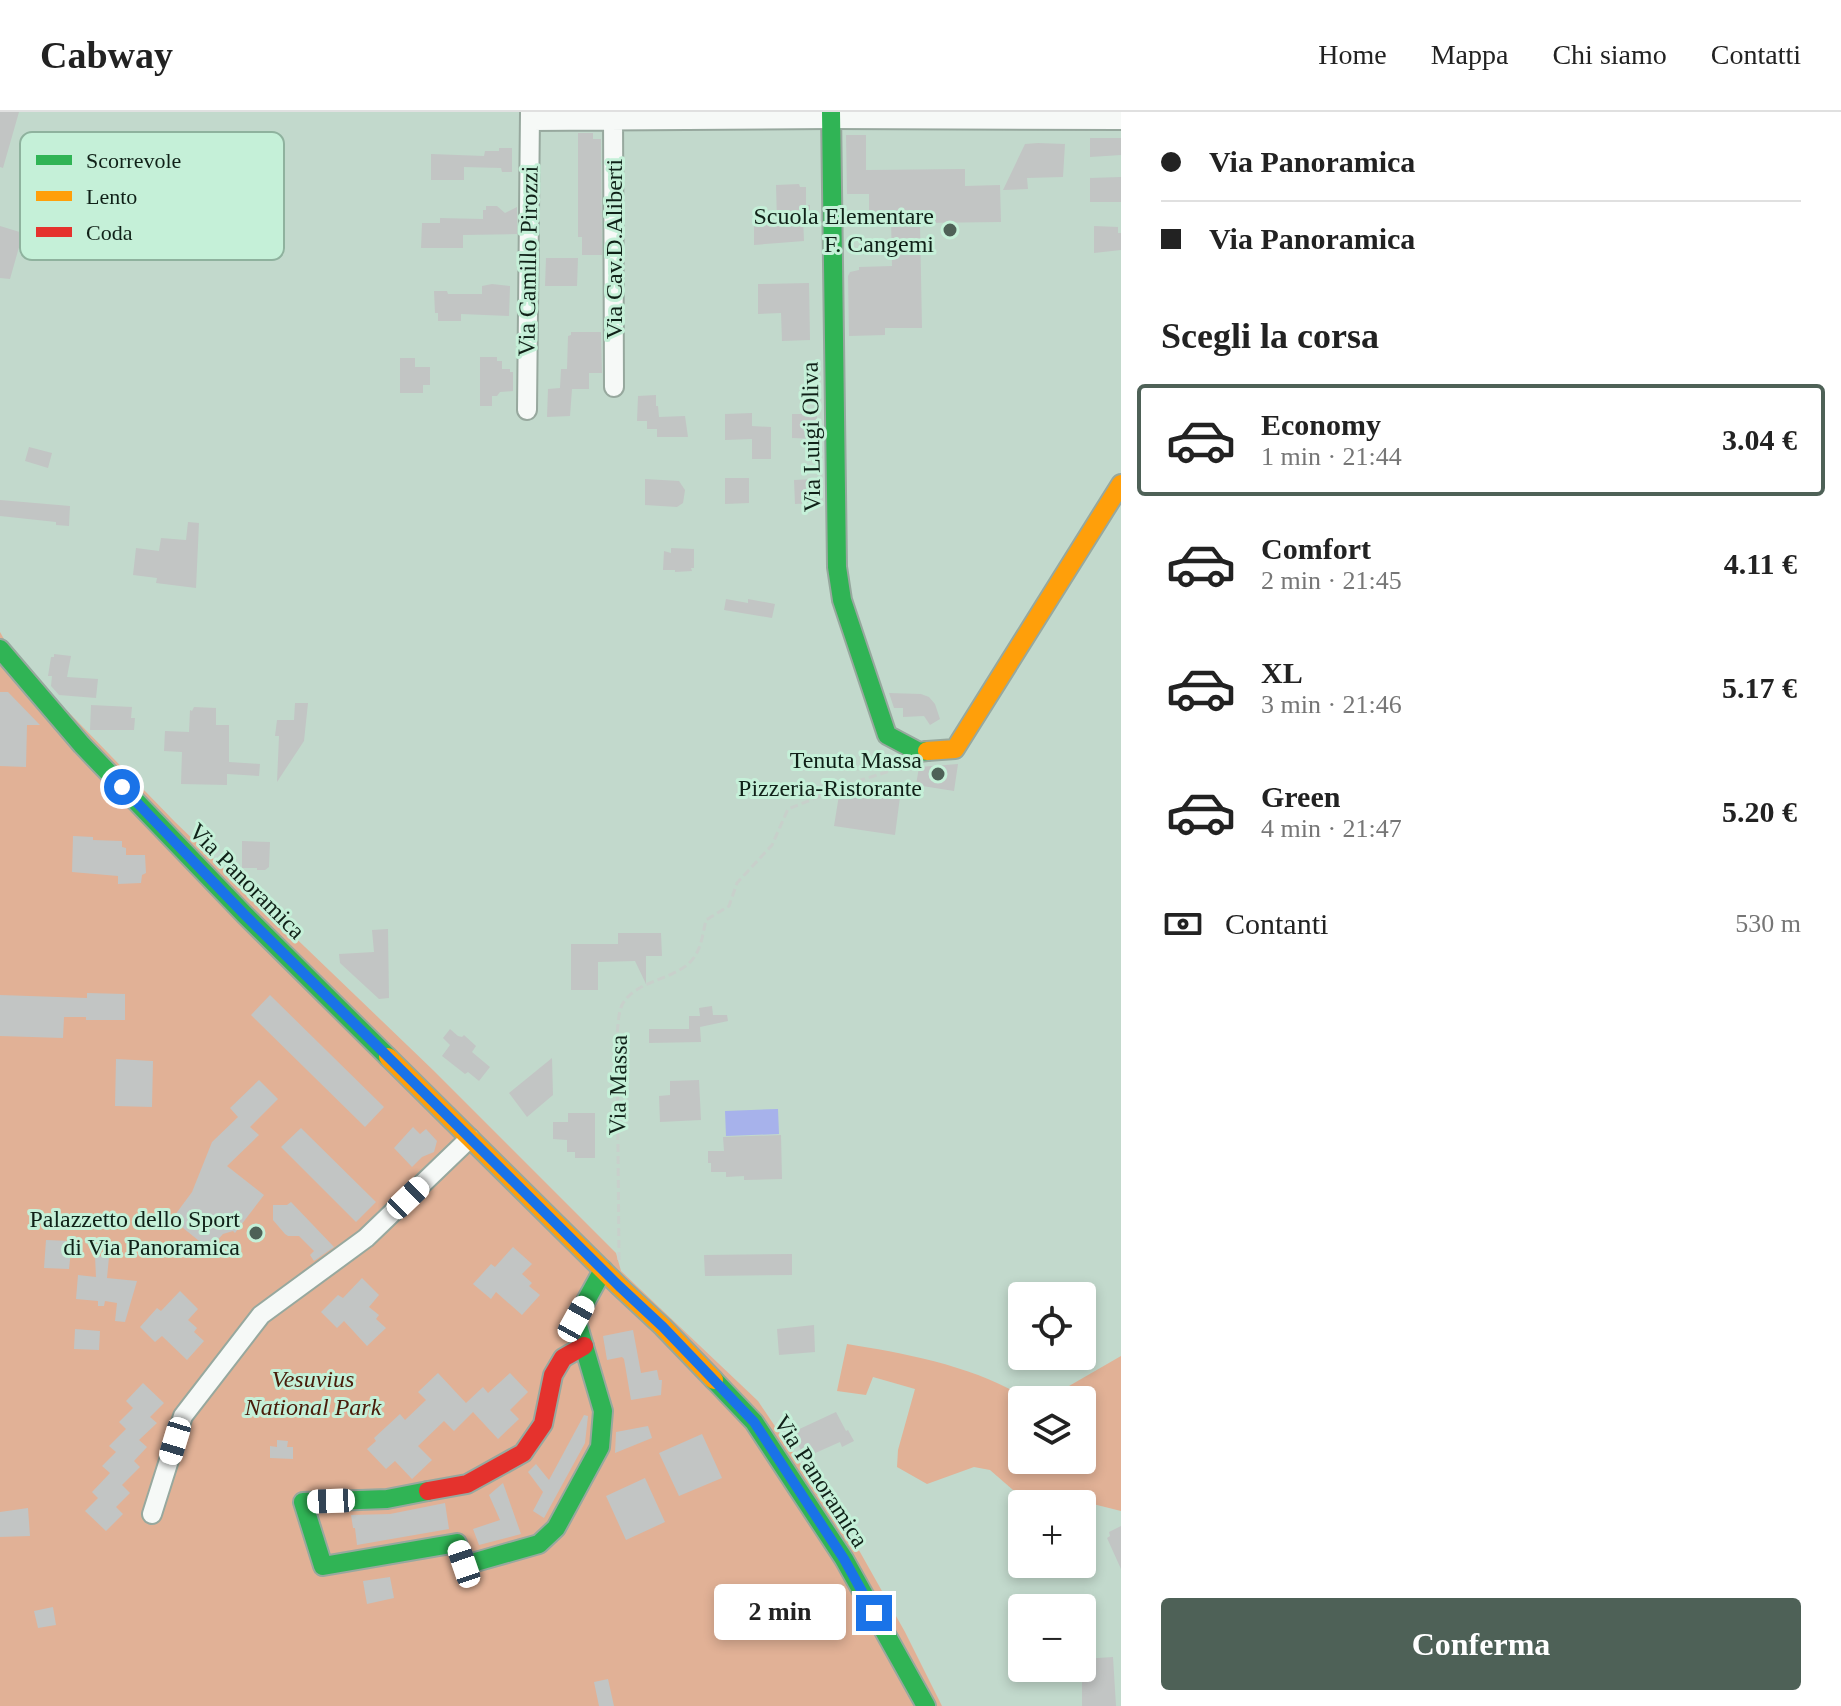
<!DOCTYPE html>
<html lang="it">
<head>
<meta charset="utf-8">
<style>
	body { margin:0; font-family:"Times New Roman",serif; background:#f6f6f6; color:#222; height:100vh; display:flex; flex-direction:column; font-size:30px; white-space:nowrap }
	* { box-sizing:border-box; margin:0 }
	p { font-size:26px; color:#767676 }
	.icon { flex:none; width:44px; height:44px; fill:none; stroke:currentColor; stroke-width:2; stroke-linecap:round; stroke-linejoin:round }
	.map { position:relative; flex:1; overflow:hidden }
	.sheet { display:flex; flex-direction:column; background:#fff; width:720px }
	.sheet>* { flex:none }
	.hud { display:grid; align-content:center; height:176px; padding:0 40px; background:#fff }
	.controls { position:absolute; left:1008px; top:1170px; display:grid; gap:16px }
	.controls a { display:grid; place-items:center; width:88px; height:88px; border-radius:8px; background:#fff; box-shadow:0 4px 12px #0003; font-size:40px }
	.end { position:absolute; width:36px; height:36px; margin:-18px; border:10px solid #1a73e8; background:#fff; box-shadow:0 0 0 4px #fff }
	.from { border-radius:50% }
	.bubble { position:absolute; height:56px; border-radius:8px; background:#fff; box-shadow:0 4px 12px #0003; font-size:26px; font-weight:700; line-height:56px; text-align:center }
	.car { position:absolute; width:24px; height:48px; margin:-24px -12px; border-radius:10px; box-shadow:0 0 6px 2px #0007; background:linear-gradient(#fff 24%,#345 0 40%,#fff 0 76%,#345 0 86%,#fff 0) }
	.hud b { display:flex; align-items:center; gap:28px; height:76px; font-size:30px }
	.hud b+b { border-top:2px solid #e0e0e0 }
	.hud i { width:20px; height:20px; background:#222 }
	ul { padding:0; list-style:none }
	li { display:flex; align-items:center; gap:24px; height:112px; margin:0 16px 12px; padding:0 24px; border:4px solid transparent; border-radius:8px }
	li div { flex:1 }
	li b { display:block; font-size:30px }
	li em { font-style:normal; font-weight:700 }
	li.active { border-color:#4e6157 }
	li>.icon { width:72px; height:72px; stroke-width:1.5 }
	h2 { padding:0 40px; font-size:36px; line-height:96px }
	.pay { display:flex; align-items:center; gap:20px; height:88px; padding:0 40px; font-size:30px }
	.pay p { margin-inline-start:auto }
	.action { display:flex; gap:16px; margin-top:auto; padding:16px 40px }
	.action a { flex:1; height:92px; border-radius:8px; background:#4e6157; color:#fff; font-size:32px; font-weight:700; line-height:92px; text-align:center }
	header { display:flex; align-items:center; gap:48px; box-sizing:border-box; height:112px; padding:0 40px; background:#fff; border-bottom:2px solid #e0e0e0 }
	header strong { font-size:38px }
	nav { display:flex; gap:44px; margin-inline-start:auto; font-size:28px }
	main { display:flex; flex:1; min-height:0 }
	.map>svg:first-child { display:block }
	.green { fill:#e1b196 }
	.water { fill:#a7b2eb }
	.building { fill:#c2c5c4 }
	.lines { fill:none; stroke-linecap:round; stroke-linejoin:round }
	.street-casing { stroke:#97a89e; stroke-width:22 }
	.fast-casing { stroke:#97a89e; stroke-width:22 }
	.slow-casing { stroke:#97a89e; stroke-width:22 }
	.jam-casing { stroke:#97a89e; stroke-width:22 }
	.path { stroke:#c8d0cb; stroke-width:3; stroke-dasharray:8 4; stroke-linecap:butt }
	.street { stroke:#f6f9f7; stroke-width:18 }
	.fast { stroke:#30b455; stroke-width:18 }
	.slow { stroke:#ff9f0a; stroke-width:18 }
	.jam { stroke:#e5322d; stroke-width:18 }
	.route { stroke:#1a73e8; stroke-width:10 }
	.poi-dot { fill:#4e6157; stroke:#c5f0d8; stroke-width:3 }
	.labels { text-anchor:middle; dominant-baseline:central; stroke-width:6; stroke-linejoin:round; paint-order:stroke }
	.poi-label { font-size:24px; fill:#102118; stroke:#c5f0d8; text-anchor:end }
	.street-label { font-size:24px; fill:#102118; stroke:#c5f0d8 }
	.park-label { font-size:24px; font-style:italic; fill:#481b09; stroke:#c5f0d8 }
	.key { fill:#c5f0d8; stroke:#8fb29e; stroke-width:2 }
	.key-label { font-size:22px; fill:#102118 }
</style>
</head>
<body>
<header>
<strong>Cabway</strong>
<nav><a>Home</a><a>Mappa</a><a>Chi siamo</a><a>Contatti</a></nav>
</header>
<main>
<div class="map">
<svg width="1121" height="1594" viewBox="0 0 1121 1594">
	<rect width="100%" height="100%" fill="#c2d9cc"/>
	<!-- green -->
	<path class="green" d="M0,520L13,543L175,710L433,958L616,1141L621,1159L758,1289L860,1440L905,1520L942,1594H0Z
		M847,1232C904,1241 979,1255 1028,1288H1022V1348H1082V1288H1065L1069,1274L1121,1244V1399L1089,1391L1082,1387L1050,1380L1013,1378L990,1358L974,1355L927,1372L897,1355L898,1338L915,1277L873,1265L866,1283L837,1279Z"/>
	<!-- water -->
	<path class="water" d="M778,997L779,1022L726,1024L725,999Z"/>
	<!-- building -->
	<path class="building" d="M0,0H19L3,56L0,55Z
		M578,21H593V27H601L602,143H582V125H578Z
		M846,23H866V58L965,57V74L1000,73L1001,110L920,111L922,216H885V223L849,224L848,164L850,160L859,158V155L892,154L891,106H869V82H847Z
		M1090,26H1121V43L1090,45Z
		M1038,31L1065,32L1063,65L1027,66L1028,77L1003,78L1025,32Z
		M499,36H512V60H502L501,56L464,55V68H431V42L484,44L485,39H499Z
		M1121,65V90H1090V66Z
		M799,72L800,75H806V93H810V104H803L804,129L754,133V110L777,109L776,73Z
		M486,94H497L505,101L517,95V122L463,123V136H421L422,111H440V106L483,107V98H486Z
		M0,114L23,121L10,167L0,166Z
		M1094,114L1118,115V121H1121V138L1094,141Z
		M546,146H578L577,174H545Z
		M809,171L810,228L782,229L781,201L758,202V172Z
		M492,172L510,174L509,204L461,202V209H438V201H435L434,179H447L448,182H482V174Z
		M571,220H601L602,261H589V277H572L570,304L547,305L548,277L560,276L561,257H567L568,224L571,223Z
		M480,245H497V249H502V257H510V260H513V279L500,280L497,284H492V294H480Z
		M400,246H415V255H430V273H423V281H400Z
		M656,283V294H658L659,305L685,304L688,325H657V317H647V309H637L638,284Z
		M752,301V314L771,315V347H752V327L725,328V302Z
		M792,302H817V327L792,326Z
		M29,335L52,341L48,356L25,349Z
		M725,366H749V391L725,392Z
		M645,367L679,369L685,378L683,391L677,395L645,393Z
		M814,367L815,391L795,392L794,368Z
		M0,388L70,394L69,414L56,413V410L0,404Z
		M188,410L199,411L196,476L156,471L157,466L133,463L136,436L159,439L161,426L186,428Z
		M671,436L694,437V456H691L692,459L675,460V458H663L664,439L671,441Z
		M726,487L748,491V487L775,492L772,506L724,498Z
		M54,542L71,544L67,565L98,567L96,586L59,583L51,574L52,564H48L51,545H54Z
		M0,580H8L40,613H27L26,655L0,654Z
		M889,581L921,582L929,585L935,592L940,607L930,613L924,604L903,605V596H894Z
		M295,591H308L304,629L277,670L279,624H275L277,608H294Z
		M91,593L132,595L131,606H135L134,618H90Z
		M194,595L216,596V613H229V650L260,652L259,664L227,662V673L181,672L182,640L164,639L165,619L189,620L190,598L192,599Z
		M958,652L954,679L916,673L919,655Z
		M840,677L900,685L895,723L834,714Z
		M73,724L93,725V728L122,729V735L126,736V743H145L146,761L142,763L141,771L118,772V764L72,760Z
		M242,729L270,730L269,755L265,758H257V756H242Z
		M388,817L389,886L379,887L340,851L339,842L374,840L372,818Z
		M618,821H661L662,844H646V872L635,849L598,850V878H571V832H618Z
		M87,881L125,882V908H86V905H64L63,926L0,924V883L87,886Z
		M270,883L384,995L365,1015L251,903Z
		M712,894L713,903H727L728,909L700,915L701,930L649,931V917H689V904H700L699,896Z
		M450,917L458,924L462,925L464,923L476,934L472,940L490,955L479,969L468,960L465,962L442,944L450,933L443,926Z
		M552,946L553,983L527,1005L509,981Z
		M116,947L153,949L152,995L115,994Z
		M259,968L278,987L250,1015L259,1023L227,1054L264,1083L235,1121L233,1119L223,1122L209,1137L172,1107L192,1080L212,1030L238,1005L230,996Z
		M699,968L701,1008L660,1010L659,984L670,983V969Z
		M568,1001H595V1046H575V1040H567V1028L553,1027V1010H568Z
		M413,1015L420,1022L426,1017L437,1029L434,1040L422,1045L412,1055L394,1036Z
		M301,1016L376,1090L356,1110L281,1035Z
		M781,1023L782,1067L744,1068V1064L726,1065V1060H711V1051H708V1039H724L723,1025Z
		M291,1090L334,1135L314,1149L310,1143L314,1139L299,1124H288L285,1122L273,1108V1093H287Z
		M46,1128L72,1129L69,1157L44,1156Z
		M513,1135L532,1152L522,1162L532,1171L529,1174L540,1183L522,1203L496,1180L491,1187L473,1172L491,1152L495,1155Z
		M792,1142V1163L705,1164L704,1143Z
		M95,1144L109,1145L107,1166L137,1169L125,1210L115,1209L117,1191L105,1189L104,1194H98V1189L76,1187L78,1163L96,1165Z
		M362,1166L379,1183L369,1195L379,1203L376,1207L386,1216L367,1234L344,1209L337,1216L321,1200L338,1183L343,1186Z
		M180,1179L198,1197L188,1208L197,1216L194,1220L204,1229L187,1248L162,1224L155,1230L140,1215L157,1196L161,1199Z
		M814,1213L815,1240L779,1243L777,1217Z
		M75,1217L100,1219L99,1238L74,1237Z
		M633,1218L641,1261L657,1258L659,1268H662L661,1283L631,1288L624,1247L622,1245L607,1248L603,1224Z
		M438,1261L466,1291L483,1275L488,1281L510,1261L528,1280L510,1298L519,1307L498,1327L473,1300L454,1319L444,1309L418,1334L432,1348L412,1367L395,1349L386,1357L367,1337L376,1329L374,1326L400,1302L405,1308L426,1288L418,1280Z
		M143,1271L164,1291L150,1305L157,1311L139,1328L147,1335L134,1349L140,1355L122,1373L130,1381L116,1395L123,1402L106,1419L85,1399L98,1386L92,1380L110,1361L102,1354L116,1340L109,1334L126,1317L119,1310L133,1296L126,1289Z
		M836,1300L846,1319L848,1318L854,1329L842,1335L840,1330L804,1346L793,1320Z
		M584,1303L588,1304L585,1331L544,1406L533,1399L543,1380L528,1360L536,1352L549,1368Z
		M648,1314L652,1326L615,1341L616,1320Z
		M702,1322L722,1366L679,1384L659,1341Z
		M277,1328L288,1329L287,1335H293V1347L270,1346V1334L277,1335Z
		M645,1366L665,1410L626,1428L606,1384Z
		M503,1371L521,1422L479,1433L473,1417L500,1408L489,1383Z
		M445,1391L449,1417L357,1433L355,1416H353L351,1403L390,1402Z
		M28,1396L30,1424L0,1425V1400Z
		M1121,1414V1457L1107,1426L1110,1424L1109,1420Z
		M390,1465L394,1486L367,1492L363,1469Z
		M53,1495L56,1513L38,1516L34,1499Z
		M1113,1545L1116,1594H1082V1568L1077,1562L1078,1558L1082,1556V1547Z
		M608,1567L614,1594H599L594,1570Z"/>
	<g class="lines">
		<defs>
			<path id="street" d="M613,0L614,275
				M530,9L831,7L1121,8
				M527,298L530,1
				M152,1402L183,1304L261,1203L366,1126L470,1026"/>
			<path id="fast" d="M831,0L837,455L842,488L887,623L919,640L927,639
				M0,537L82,633L244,802L388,945
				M714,1268L754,1310L844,1447L926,1594
				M428,1379L387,1387L303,1390L323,1454L457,1431L464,1452L472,1451L539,1432L556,1416L600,1335L603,1299L576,1207L603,1158"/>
			<path id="slow" d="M927,639L955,637L1121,372
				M388,945L619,1174L663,1215L714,1268"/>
			<path id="jam" d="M428,1379L467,1372L523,1341L543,1312L553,1263L563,1246L584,1234"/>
		</defs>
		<!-- street casing -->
		<use href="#street" class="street-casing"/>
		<!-- fast casing -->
		<use href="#fast" class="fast-casing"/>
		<!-- slow casing -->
		<use href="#slow" class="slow-casing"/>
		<!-- jam casing -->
		<use href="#jam" class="jam-casing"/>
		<!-- path -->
		<path class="path" d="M619,1148L617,924C618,915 618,901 622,893C636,866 679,869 695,844C702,833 703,820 706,808L729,794L737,771L772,733L788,697L861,668L890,659L895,650"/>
		<!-- street -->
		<use href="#street" class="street"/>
		<!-- fast -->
		<use href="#fast" class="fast"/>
		<!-- slow -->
		<use href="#slow" class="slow"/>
		<!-- jam -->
		<use href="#jam" class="jam"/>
	</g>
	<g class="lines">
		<!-- route -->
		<path class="route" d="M122,675L244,802L619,1174L663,1215L754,1310L844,1447L874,1501"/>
	</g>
	<!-- markers -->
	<g class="poi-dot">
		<circle cx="950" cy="118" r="8"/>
		<circle cx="938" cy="662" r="8"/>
		<circle cx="256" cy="1121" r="8"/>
	</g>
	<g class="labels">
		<!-- poi labels -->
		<g class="poi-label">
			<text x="934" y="104">Scuola Elementare<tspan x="934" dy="28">F. Cangemi</tspan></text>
			<text x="922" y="648">Tenuta Massa<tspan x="922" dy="28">Pizzeria-Ristorante</tspan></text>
			<text x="240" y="1107">Palazzetto dello Sport<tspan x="240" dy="28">di Via Panoramica</tspan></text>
		</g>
		<!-- street labels -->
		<g class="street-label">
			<text transform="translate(614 137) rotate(-90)">Via Cav.D.Aliberti</text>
			<text transform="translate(528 149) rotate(-89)">Via Camillo Pirozzi</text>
			<text transform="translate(811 325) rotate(-91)">Via Luigi Oliva</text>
			<text transform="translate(247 769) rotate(45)">Via Panoramica</text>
			<text transform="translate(618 973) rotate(-89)">Via Massa</text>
			<text transform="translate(821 1369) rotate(57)">Via Panoramica</text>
		</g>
		<!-- park labels -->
		<g class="park-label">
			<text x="313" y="1267">Vesuvius<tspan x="313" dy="28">National Park</tspan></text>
		</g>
	</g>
	<!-- legend -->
	<rect x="20" y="20" width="264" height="128" rx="12" class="key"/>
	<rect x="36" y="43" width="36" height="10" fill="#30b455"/>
	<rect x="36" y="79" width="36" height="10" fill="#ff9f0a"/>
	<rect x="36" y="115" width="36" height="10" fill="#e5322d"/>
	<g class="key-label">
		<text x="86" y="56">Scorrevole</text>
		<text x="86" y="92">Lento</text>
		<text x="86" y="128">Coda</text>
	</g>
</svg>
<div class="controls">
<a><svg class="icon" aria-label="locate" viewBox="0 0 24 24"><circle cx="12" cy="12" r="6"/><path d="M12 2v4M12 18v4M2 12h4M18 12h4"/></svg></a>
<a><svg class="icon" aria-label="layers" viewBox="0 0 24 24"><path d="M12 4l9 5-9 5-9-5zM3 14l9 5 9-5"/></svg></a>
<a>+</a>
<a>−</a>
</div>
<i class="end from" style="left:122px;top:675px"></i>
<i class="end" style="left:874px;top:1501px"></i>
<div class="bubble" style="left:714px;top:1472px;width:132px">2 min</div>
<i class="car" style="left:408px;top:1086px;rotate:46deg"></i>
<i class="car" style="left:576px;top:1207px;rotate:29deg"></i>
<i class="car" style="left:175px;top:1329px;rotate:197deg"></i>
<i class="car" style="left:331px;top:1389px;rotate:268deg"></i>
<i class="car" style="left:464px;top:1452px;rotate:341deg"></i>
</div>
<section class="sheet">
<div class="hud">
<b><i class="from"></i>Via Panoramica</b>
<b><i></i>Via Panoramica</b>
</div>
<h2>Scegli la corsa</h2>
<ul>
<li class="active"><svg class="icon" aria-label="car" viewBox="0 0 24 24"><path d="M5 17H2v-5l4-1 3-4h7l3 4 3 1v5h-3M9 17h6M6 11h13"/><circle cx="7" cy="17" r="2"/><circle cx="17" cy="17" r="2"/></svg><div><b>Economy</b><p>1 min · 21:44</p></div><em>3.04 €</em></li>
<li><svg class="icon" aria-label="car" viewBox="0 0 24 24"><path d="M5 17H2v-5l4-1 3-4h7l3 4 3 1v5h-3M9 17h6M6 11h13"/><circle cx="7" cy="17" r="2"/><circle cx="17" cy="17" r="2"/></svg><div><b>Comfort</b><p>2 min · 21:45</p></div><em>4.11 €</em></li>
<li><svg class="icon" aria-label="car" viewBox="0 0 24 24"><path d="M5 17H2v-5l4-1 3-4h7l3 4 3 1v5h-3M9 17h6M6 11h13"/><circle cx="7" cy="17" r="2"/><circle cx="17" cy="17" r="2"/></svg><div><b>XL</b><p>3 min · 21:46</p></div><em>5.17 €</em></li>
<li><svg class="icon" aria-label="car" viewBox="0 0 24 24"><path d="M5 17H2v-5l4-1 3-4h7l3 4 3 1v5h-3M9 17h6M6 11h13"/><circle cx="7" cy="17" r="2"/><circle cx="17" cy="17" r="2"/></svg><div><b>Green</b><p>4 min · 21:47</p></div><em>5.20 €</em></li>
</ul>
<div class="pay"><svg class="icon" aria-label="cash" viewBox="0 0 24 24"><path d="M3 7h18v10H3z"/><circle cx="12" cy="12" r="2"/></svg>Contanti<p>530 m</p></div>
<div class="action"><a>Conferma</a></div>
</section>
</main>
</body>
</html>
